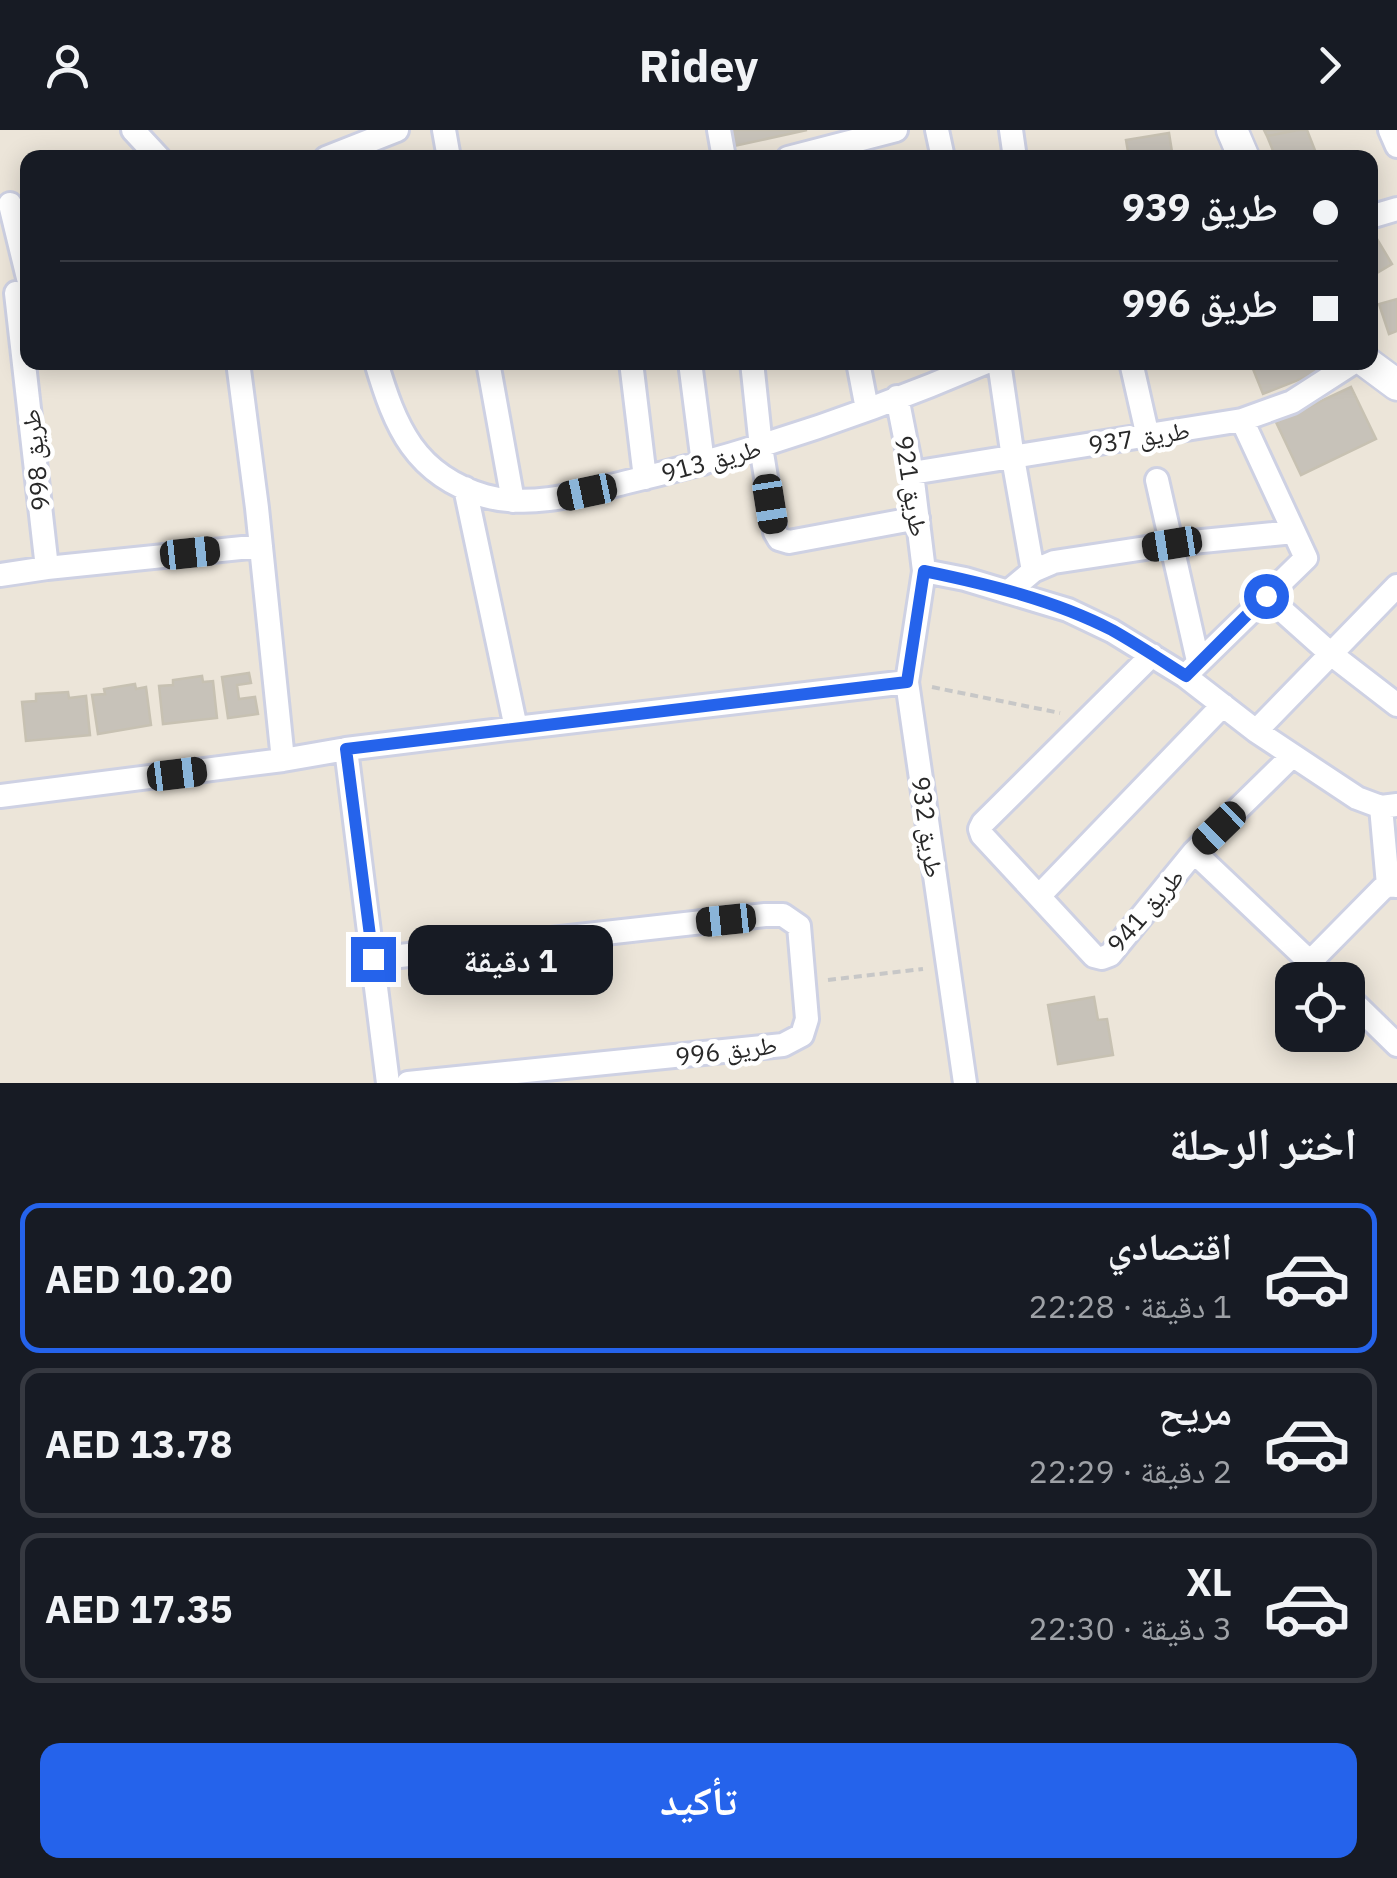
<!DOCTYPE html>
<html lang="ar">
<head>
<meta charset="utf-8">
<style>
	body { margin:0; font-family:"IBM Plex Sans","Noto Naskh Arabic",sans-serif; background:#20242c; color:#f1f3f6; direction:rtl; height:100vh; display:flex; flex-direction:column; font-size:38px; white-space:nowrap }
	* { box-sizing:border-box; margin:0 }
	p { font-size:32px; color:#9ea1a6 }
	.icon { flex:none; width:55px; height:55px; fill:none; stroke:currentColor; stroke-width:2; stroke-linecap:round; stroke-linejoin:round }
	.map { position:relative; height:953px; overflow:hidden; direction:ltr }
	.details { display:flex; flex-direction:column; background:#171b24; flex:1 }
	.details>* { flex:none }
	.guide { position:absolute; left:20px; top:20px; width:1358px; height:220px; border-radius:20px; box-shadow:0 5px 25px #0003; direction:rtl; display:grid; align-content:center; height:220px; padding:0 40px; background:#171b24 }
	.fabs { position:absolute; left:1275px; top:832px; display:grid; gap:20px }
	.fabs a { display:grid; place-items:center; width:90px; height:90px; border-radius:20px; background:#171b24; box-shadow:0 5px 25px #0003; font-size:50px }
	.end { position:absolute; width:45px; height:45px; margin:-22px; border:12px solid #2563eb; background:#fff; box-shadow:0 0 0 5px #fff }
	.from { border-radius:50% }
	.bubble { position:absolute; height:70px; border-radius:20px; background:#171b24; box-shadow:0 5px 25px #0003; font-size:32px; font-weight:700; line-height:70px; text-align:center; direction:rtl }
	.car { position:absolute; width:30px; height:60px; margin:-30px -15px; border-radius:12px; box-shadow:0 0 8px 2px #0007; background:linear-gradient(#222 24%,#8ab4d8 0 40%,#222 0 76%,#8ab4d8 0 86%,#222 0) }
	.guide b { display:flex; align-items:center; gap:35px; height:95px; font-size:38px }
	.guide b+b { border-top:2px solid #363941 }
	.guide i { width:25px; height:25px; background:#f1f3f6 }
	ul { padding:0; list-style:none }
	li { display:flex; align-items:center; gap:30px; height:150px; margin:0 20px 15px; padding:0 20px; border:5px solid #363941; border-radius:20px }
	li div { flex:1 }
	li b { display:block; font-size:38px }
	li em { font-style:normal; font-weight:700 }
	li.on { border-color:#2563eb }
	li>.icon { width:90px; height:90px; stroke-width:1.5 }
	h2 { padding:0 40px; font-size:45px; line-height:120px }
	.button { display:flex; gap:20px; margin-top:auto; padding:20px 40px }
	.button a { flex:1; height:115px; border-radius:20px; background:#2563eb; color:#fff; font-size:40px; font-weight:700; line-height:115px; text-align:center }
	header { display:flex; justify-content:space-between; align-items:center; height:130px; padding:0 40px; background:#171b24; font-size:45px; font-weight:700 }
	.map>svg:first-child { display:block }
	.building { fill:#c7c2b9; stroke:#c7c1b2; stroke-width:2.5 }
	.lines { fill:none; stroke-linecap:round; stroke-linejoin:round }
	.minor-casing { stroke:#ced1e3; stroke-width:28 }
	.tertiary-casing { stroke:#ced1e3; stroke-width:35 }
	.path { stroke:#c7c7c7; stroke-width:4; stroke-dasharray:8 5; stroke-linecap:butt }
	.minor { stroke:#fff; stroke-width:22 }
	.tertiary { stroke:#fff; stroke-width:30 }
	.route { stroke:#2563eb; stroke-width:12 }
	.labels { text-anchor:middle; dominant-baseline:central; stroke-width:9; stroke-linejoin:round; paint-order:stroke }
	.street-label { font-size:25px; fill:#282828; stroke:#fff }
</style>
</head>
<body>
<header><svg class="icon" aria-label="forward" viewBox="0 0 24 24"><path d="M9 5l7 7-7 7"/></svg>Ridey<svg class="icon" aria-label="person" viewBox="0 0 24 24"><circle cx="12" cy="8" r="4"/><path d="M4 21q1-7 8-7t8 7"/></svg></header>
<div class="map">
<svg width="1397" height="953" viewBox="0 0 1397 953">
	<rect width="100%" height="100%" fill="#ece5d9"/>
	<!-- building -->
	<path class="building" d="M730,0H807L734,16Z
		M1264,0H1298L1267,6Z
		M1298,0H1307L1318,28H1276L1267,6Z
		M1169,3L1173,28H1129L1126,10Z
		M1371,99L1392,134L1370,147V100Z
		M1397,169V201L1389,204L1379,174Z
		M1271,232H1339V234L1263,264L1253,239Z
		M1351,257L1376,309L1301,345L1276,292Z
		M249,543L251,553L237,555L239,569L255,567L258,584L228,588L222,547Z
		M202,546L203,552L213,551L217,588L163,594L159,556L173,555V550Z
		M135,554L136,559L146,557L151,595L98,604L92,565L105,564L104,559Z
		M68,562L69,568L86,566L90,605L26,611L22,572L36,571V564Z
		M1094,867L1098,890L1107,889L1113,925L1058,934L1048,875Z"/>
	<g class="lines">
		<defs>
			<path id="minor" d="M133,0L159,28
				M444,0L449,28
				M719,0L724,28
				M937,0L943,28
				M1011,0L1015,28
				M1390,0L1397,16
				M326,28L397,0
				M788,28L896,0
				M10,74L28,148
				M1370,87L1397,79
				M16,163L47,438
				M238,232L257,378L283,630
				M376,232C395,297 415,345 485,366C532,379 582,363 627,352C750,323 871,282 987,232
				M488,232L513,371
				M631,232L645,348
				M690,232L703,333
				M752,232L761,317L775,402L779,409L789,412L918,388
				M858,232L867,279
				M999,232L1013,328L1033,441
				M1131,232L1148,307
				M897,267L912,343L924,441L965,449L1068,480L1112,501L1185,546L1256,601L1357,668L1381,677L1397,675
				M912,343L1242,290L1292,272L1354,232
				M1157,350L1198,531
				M465,358L516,598
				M924,441L907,552L965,953
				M0,445L47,438L261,416
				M1008,462L1033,441L1054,432L1172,414L1294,402
				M1266,466L1331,524L1397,575
				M1152,525L983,693L980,699L982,705L1094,826L1102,828L1110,825L1194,722L1292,626
				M1185,546L1306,428L1242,290
				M1256,601L1397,456
				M346,619L388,953
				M0,666L283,630L346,619L516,598L907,552
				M1381,677L1388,755
				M1194,722L1329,850
				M1039,766L1223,575
				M373,829L765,785H783L799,796L807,889L802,905L783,915L408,953
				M1310,832L1382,759L1388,755L1397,756
				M1348,867L1397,915"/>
			<path id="tertiary" d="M1232,0L1244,28
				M1366,232L1397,255"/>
		</defs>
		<!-- minor casing -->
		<use href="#minor" class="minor-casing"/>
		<!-- tertiary casing -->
		<use href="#tertiary" class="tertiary-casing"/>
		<!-- path -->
		<path class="path" d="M932,557L1060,583
			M828,850L923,839"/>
		<!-- minor -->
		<use href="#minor" class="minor"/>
		<!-- tertiary -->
		<use href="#tertiary" class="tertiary"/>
	</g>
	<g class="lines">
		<!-- route -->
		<path class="route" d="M373,829L346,619L907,552L924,441C987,454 1054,470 1112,500C1137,514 1161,530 1186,546L1266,466"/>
	</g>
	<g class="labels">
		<!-- street labels -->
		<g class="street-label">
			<text transform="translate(1139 307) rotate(-9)">طريق 937</text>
			<text transform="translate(35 330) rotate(-96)">طريق 998</text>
			<text transform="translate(711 330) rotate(-15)">طريق 913</text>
			<text transform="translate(912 356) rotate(81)">طريق 921</text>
			<text transform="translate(928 697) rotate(82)">طريق 932</text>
			<text transform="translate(1145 780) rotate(-49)">طريق 941</text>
			<text transform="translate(726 920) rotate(-7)">طريق 996</text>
		</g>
	</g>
</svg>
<div class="fabs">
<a><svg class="icon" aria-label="locate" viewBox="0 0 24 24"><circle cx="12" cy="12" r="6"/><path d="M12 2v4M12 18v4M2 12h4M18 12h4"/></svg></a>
</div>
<i class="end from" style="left:1266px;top:466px"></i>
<i class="end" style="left:373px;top:829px"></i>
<div class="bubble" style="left:408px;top:795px;width:205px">1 دقيقة</div>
<i class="car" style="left:587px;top:362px;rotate:258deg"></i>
<i class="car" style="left:770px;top:374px;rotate:171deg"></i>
<i class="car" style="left:1172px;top:414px;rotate:261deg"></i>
<i class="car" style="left:190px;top:423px;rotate:84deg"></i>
<i class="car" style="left:177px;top:644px;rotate:83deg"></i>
<i class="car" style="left:1219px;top:698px;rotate:226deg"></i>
<i class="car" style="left:726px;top:790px;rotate:264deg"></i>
<div class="guide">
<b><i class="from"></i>طريق 939</b>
<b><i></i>طريق 996</b>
</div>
</div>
<section class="details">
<h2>اختر الرحلة</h2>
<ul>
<li class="on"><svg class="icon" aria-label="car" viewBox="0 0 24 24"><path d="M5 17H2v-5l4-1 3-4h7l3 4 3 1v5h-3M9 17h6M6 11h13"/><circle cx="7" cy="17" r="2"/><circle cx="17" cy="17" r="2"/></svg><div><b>اقتصادي</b><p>1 دقيقة · 22:28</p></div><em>AED 10.20</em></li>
<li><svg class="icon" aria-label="car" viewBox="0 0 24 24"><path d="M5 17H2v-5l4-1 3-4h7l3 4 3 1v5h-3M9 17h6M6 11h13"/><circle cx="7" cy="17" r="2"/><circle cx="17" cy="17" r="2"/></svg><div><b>مريح</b><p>2 دقيقة · 22:29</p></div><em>AED 13.78</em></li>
<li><svg class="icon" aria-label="car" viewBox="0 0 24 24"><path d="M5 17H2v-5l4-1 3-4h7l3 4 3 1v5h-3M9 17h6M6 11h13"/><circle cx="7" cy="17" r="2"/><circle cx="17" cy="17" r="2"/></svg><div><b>XL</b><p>3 دقيقة · 22:30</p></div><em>AED 17.35</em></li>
</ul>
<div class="button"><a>تأكيد</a></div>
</section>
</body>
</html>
